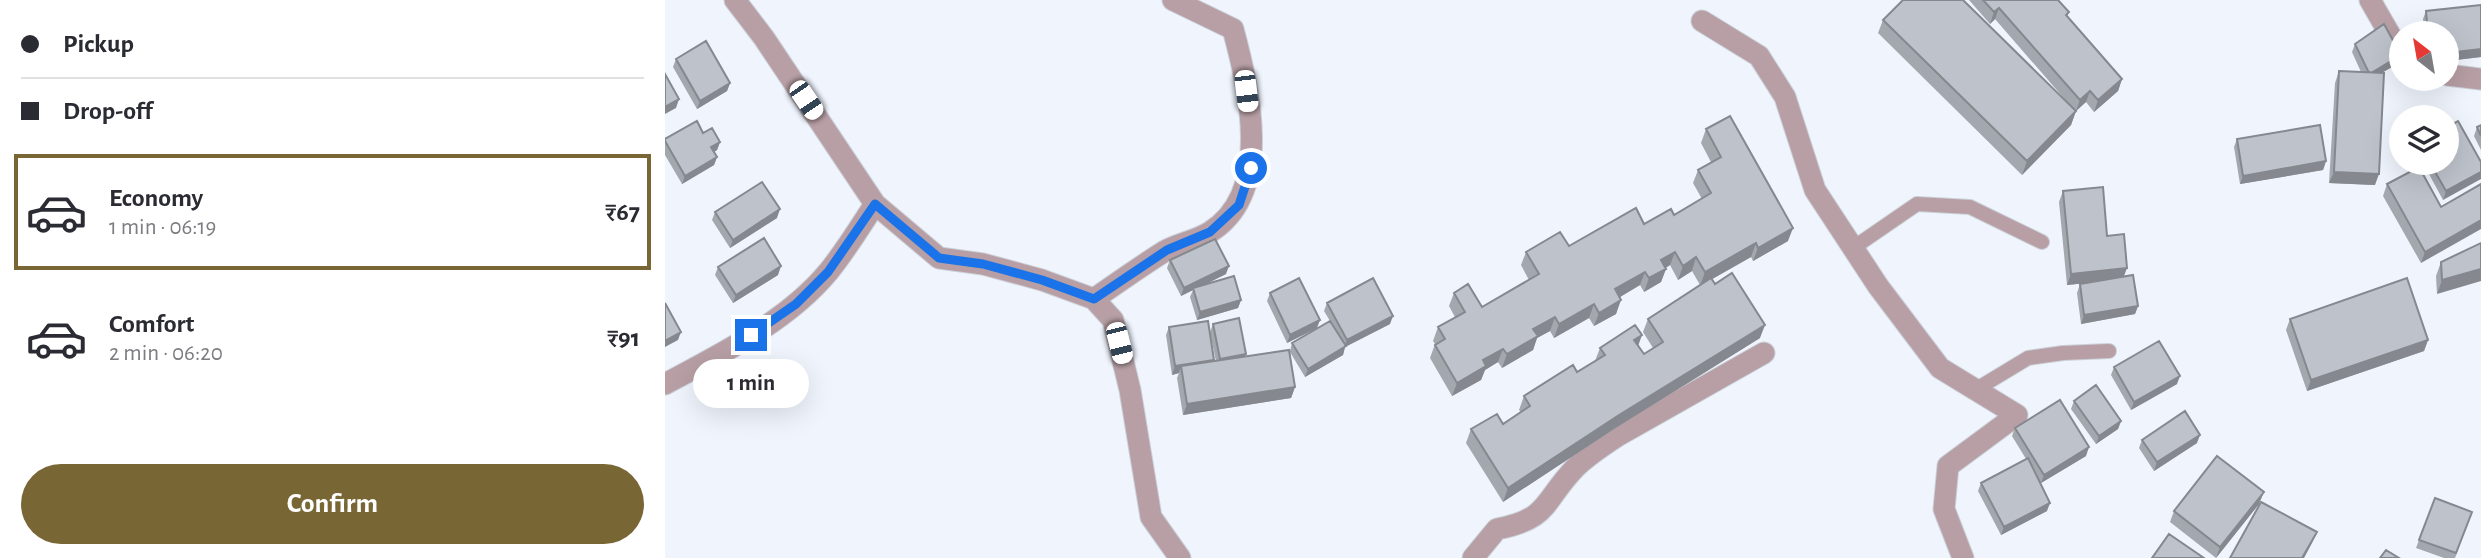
<!DOCTYPE html>
<html lang="en">
<head>
<meta charset="utf-8">
<style>
	body { margin:0; font-family:"Alegreya Sans",sans-serif; background:#f2f2f3; color:#2b2b33; height:100vh; display:flex; flex-direction:column; font-size:26px; white-space:nowrap }
	* { box-sizing:border-box; margin:0 }
	p { font-size:23px; color:#7c7c81 }
	.icon { flex:none; width:38px; height:38px; fill:none; stroke:currentColor; stroke-width:2; stroke-linecap:round; stroke-linejoin:round }
	.map { position:relative; flex:1; overflow:hidden }
	.sheet { display:flex; flex-direction:column; background:#fff; width:665px }
	.sheet>* { flex:none }
	.banner { display:grid; align-content:center; height:154px; padding:0 21px; background:#fff }
	.needle { width:46px; rotate:329deg }
	.tools { position:absolute; left:1724px; top:21px; display:grid; gap:14px }
	.tools a { display:grid; place-items:center; width:70px; height:70px; border-radius:50%; background:#fff; box-shadow:0 7px 28px #0002; font-size:35px }
	.end { position:absolute; width:32px; height:32px; margin:-16px; border:9px solid #1a73e8; background:#fff; box-shadow:0 0 0 4px #fff }
	.from { border-radius:50% }
	.bubble { position:absolute; height:49px; border-radius:24px; background:#fff; box-shadow:0 7px 28px #0002; font-size:23px; font-weight:700; line-height:49px; text-align:center }
	.car { position:absolute; width:21px; height:42px; margin:-21px -10px; border-radius:9px; box-shadow:0 0 5px 2px #0007; background:linear-gradient(#fff 24%,#345 0 40%,#fff 0 76%,#345 0 86%,#fff 0) }
	.banner b { display:flex; align-items:center; gap:24px; height:66px; font-size:26px }
	.banner b+b { border-top:2px solid #e1e1e2 }
	.banner i { width:18px; height:18px; background:#2b2b33 }
	ul { padding:0; list-style:none }
	li { display:flex; align-items:center; gap:21px; height:116px; margin:0 14px 10px; padding:0 7px; border:4px solid transparent; border-radius:0px }
	li div { flex:1 }
	li b { display:block; font-size:26px }
	li em { font-style:normal; font-weight:700 }
	li.active { border-color:#786635 }
	li>.icon { width:63px; height:63px; stroke-width:1.5 }
	.cta { display:flex; gap:14px; margin-top:auto; padding:14px 21px }
	.cta a { flex:1; height:80px; border-radius:42px; background:#786635; color:#fff; font-size:28px; font-weight:700; line-height:80px; text-align:center }
	main { display:flex; flex:1; min-height:0 }
	.map>svg:first-child { display:block }
	.lines { fill:none; stroke-linecap:round; stroke-linejoin:round }
	.service-casing { stroke:#cbd0d8; stroke-width:16 }
	.minor-casing { stroke:#cbd0d8; stroke-width:23 }
	.service { stroke:#b79fa5; stroke-width:14 }
	.minor { stroke:#b79fa5; stroke-width:21 }
	.wall { fill:#a3a8af }
	.shaded-wall { fill:#85888e }
	.building { fill:#bec3cb; stroke:#85888e; stroke-width:2 }
	.route { stroke:#1a73e8; stroke-width:9 }
</style>
</head>
<body>
<main>
<section class="sheet">
<div class="banner">
<b><i class="from"></i>Pickup</b>
<b><i></i>Drop-off</b>
</div>
<ul>
<li class="active"><svg class="icon" aria-label="car" viewBox="0 0 24 24"><path d="M5 17H2v-5l4-1 3-4h7l3 4 3 1v5h-3M9 17h6M6 11h13"/><circle cx="7" cy="17" r="2"/><circle cx="17" cy="17" r="2"/></svg><div><b>Economy</b><p>1 min · 06:19</p></div><em>₹67</em></li>
<li><svg class="icon" aria-label="car" viewBox="0 0 24 24"><path d="M5 17H2v-5l4-1 3-4h7l3 4 3 1v5h-3M9 17h6M6 11h13"/><circle cx="7" cy="17" r="2"/><circle cx="17" cy="17" r="2"/></svg><div><b>Comfort</b><p>2 min · 06:20</p></div><em>₹91</em></li>
</ul>
<div class="cta"><a>Confirm</a></div>
</section>
<div class="map">
<svg width="1816" height="558" viewBox="0 0 1816 558">
	<rect width="100%" height="100%" fill="#eff4fd"/>
	<g class="lines">
		<defs>
			<path id="service" d="M1188,248L1252,204L1305,207L1377,242
				M1310,390L1363,358L1398,353L1444,351"/>
			<path id="minor" d="M70,0L99,38L210,204L274,258L318,264L377,280L429,299L448,320L465,390L486,517L515,558
				M1705,0L1736,54
				M1037,21L1094,56L1120,97L1150,190L1213,286L1275,368L1352,415L1283,466L1279,509L1298,558
				M1782,75L1816,79
				M429,299C452,283 476,266 500,251C514,243 531,241 545,232C609,192 584,89 568,29L508,0
				M0,384C56,354 123,321 164,271C181,250 195,227 210,204
				M808,558L832,529C885,519 878,501 910,468C923,455 939,445 954,435L1099,353"/>
		</defs>
		<!-- service casing -->
		<use href="#service" class="service-casing"/>
		<!-- minor casing -->
		<use href="#minor" class="minor-casing"/>
		<!-- service -->
		<use href="#service" class="service"/>
		<!-- minor -->
		<use href="#minor" class="minor"/>
	</g>
	<!-- wall -->
	<path class="wall" d="M1304,0H1393L1404,12L1402,17L1457,79L1453,91L1429,112L1421,102L1411,111L1406,125L1357,175L1213,33L1218,20L1403,103L1330,19L1325,24Z
		M1761,11L1816,57L1782,61V33H1760L1758,19Z
		M1690,44L1736,54L1734,63L1716,73L1710,185L1664,183L1670,83L1674,71L1696,72L1687,52Z
		M11,59L65,83L62,91L32,109L8,67Z
		M1816,125V150L1809,136L1812,127Z
		M1041,129L1123,241L1088,261L1086,257L1047,279L1095,338L949,429L838,502L801,443L806,429L838,424L856,412L854,410L859,396L912,372L930,361L935,348L973,346L979,354L988,348L978,332L983,319L1035,285L1027,271L1013,280L1005,265L1001,268L996,282L979,292L975,285L955,297L951,314L929,326L924,318L889,338L885,331L872,338L868,350L837,368L833,362L820,370L816,380L787,396L765,358L770,344L768,341L773,327L790,317L784,306L789,293L817,307L864,280L856,265L861,252L904,246L1009,215L1037,199L1028,183L1033,170L1046,162L1036,143Z
		M38,133L55,142L52,150L49,152L52,157L49,165L17,184L0,155V139Z
		M1572,139L1661,161L1658,170L1575,184L1569,147Z
		M1816,162L1778,200L1758,163H1782Z
		M1722,184L1776,207L1816,184L1756,263L1718,196Z
		M1398,191L1442,236L1459,277L1473,306L1470,314L1416,324L1412,293L1415,284L1423,283L1402,285L1394,202Z
		M50,212L112,218L65,248L47,220Z
		M1816,243L1772,294L1771,276L1776,262Z
		M505,260L561,274L537,286L576,300L573,308L532,320L525,297L528,290L516,296L502,268Z
		M53,267L113,275L68,303L50,275Z
		M605,293L652,328L622,343L602,301Z
		M662,303L725,324L680,347L678,355L640,377L625,352L630,387L626,398L518,415L512,378L514,373L507,375L501,335L504,327L549,360L548,362L551,361L545,332L548,324L580,357L625,351L627,343L665,321L659,311Z
		M1625,319L1763,340L1759,351L1642,391L1621,330Z
		M1449,367L1512,384L1466,410L1446,375Z
		M1409,401L1456,421L1453,429L1431,444L1406,409Z
		M1350,428L1421,456L1376,483L1382,511L1336,535L1313,491L1316,483L1361,459L1347,436Z
		M1477,440L1532,443L1489,471L1474,448Z
		M1770,498L1807,512L1790,558H1779L1751,548Z
		M1594,504L1551,558L1505,522L1509,511Z"/>
	<!-- shaded-wall -->
	<path class="shaded-wall" d="M1334,8L1330,19L1325,24L1329,12Z
		M1816,49V57L1782,61V53Z
		M1736,55L1734,63L1701,82L1704,74Z
		M1457,79L1453,91L1429,112L1433,100Z
		M65,83L62,91L32,109L35,101Z
		M1425,91L1421,102L1411,111L1415,100Z
		M14,99L11,108L0,114V107Z
		M1411,111L1406,125L1357,175L1362,161Z
		M55,142L52,150L43,155L46,147Z
		M52,157L49,165L17,184L20,176Z
		M1661,161L1658,170L1575,184L1578,176Z
		M1669,172L1714,174L1710,185L1664,183Z
		M1816,172V179L1778,200L1781,191Z
		M115,209L112,218L65,248L68,240Z
		M1816,220V229L1756,263L1760,252Z
		M1128,228L1123,241L1088,261L1093,248Z
		M1091,243L1086,257L1035,286L1040,272Z
		M1010,252L1005,265L991,273L996,260Z
		M1031,257L1027,271L1013,280L1018,266Z
		M116,266L113,275L68,303L71,295Z
		M564,266L561,274L529,290L528,288V290L516,296L519,288Z
		M1462,268L1458,279L1402,285L1406,274Z
		M1001,269L996,282L979,292L984,278Z
		M1816,269V281L1772,294L1777,280Z
		M980,272L975,285L945,303L950,289Z
		M576,300L573,308L532,320L535,312Z
		M956,300L951,314L929,326L934,313Z
		M929,304L924,318L889,338L894,324Z
		M1473,306L1470,314L1416,324L1419,315Z
		M728,316L725,324L680,347L678,355L640,377L643,369L679,347L682,340Z
		M890,317L885,331L872,338L868,350L837,368L842,354L868,329Z
		M655,320L652,328L622,343L625,335Z
		M1100,325L1095,338L949,429L838,502L843,488L954,415Z
		M16,332L13,340L0,347V341Z
		M977,335L972,349L969,340Z
		M1763,340L1759,351L1642,391L1646,380Z
		M838,349L833,362L820,370L816,380L787,396L792,383L818,360Z
		M581,354L578,362L552,367L555,359Z
		M549,360L546,368L516,366L514,373L507,375L510,366Z
		M1515,376L1512,384L1466,410L1469,402Z
		M630,387L626,398L518,415L522,404Z
		M1456,421L1453,429L1431,444L1434,436Z
		M1535,435L1532,443L1489,471L1492,462Z
		M1424,447L1421,456L1376,483L1379,475Z
		M1599,492L1594,504L1551,558L1555,547Z
		M1385,503L1382,511L1336,535L1339,527Z
		M1652,532L1647,543L1639,558H1637Z"/>
	<!-- building -->
	<path class="building" d="M1238,0H1298L1411,111L1362,161L1218,20Z
		M1318,0H1393L1404,12L1401,15L1457,79L1433,100L1425,91L1415,100L1334,8L1329,12Z
		M1816,5V49L1782,53V33H1763L1761,11Z
		M1719,24L1736,55L1706,73H1704L1690,44Z
		M41,41L65,83L35,101L11,59Z
		M1674,71L1719,73L1714,174L1669,172Z
		M0,74L14,99L0,107Z
		M1065,116L1128,228L1093,248L1091,243L1040,272L1031,257L1018,266L1010,252L996,260L1001,269L984,278L980,272L950,289L956,300L934,313L929,304L894,324L890,317L868,329L873,336L842,354L838,349L818,360L821,366L792,383L770,345L780,339L773,327L800,312L789,293L803,284L817,307L874,274L861,252L895,232L904,246L971,208L979,224L1006,209L1009,215L1046,193L1033,170L1056,157L1041,129Z
		M32,121L38,133L47,128L55,142L46,147L52,157L20,176L0,141V139Z
		M1793,121L1816,162V172L1781,191L1765,163H1782V127Z
		M1655,125L1661,161L1578,176L1572,139Z
		M1816,125V136L1812,127Z
		M1754,167L1776,207L1816,184V220L1760,252L1722,184Z
		M97,182L115,209L68,240L50,212Z
		M1438,187L1442,236L1459,234L1462,268L1406,274L1398,191Z
		M99,238L116,266L71,295L53,267Z
		M550,239L564,266L519,288L505,260Z
		M1816,243V269L1777,280L1776,262Z
		M1067,273L1100,325L954,415L843,488L806,429L832,414L838,424L865,406L859,396L908,365L912,372L940,355L935,348L970,325L977,335L969,340L979,354L998,342L983,319L1046,278L1050,284Z
		M1468,275L1473,306L1419,315L1415,284Z
		M569,276L576,300L535,312L528,288Z
		M634,278L655,320L625,335L605,293Z
		M708,278L728,316L682,340L662,303Z
		M1742,278L1763,340L1646,380L1625,319Z
		M0,303L16,332L0,341Z
		M574,318L581,354L555,359L548,324Z
		M543,321L549,360L510,366L504,327Z
		M665,321L681,346L643,369L627,343Z
		M1494,341L1515,376L1469,402L1449,367Z
		M624,350L630,387L522,404L516,366Z
		M1431,385L1456,421L1434,436L1409,401Z
		M1395,400L1424,447L1379,475L1350,428Z
		M1520,411L1535,435L1492,462L1477,440Z
		M1552,456L1599,492L1555,547L1509,511Z
		M1363,458L1385,503L1339,527L1316,483Z
		M1770,498L1807,512L1791,553L1754,540Z
		M1596,502L1652,532L1637,558H1565Z
		M1504,534L1539,558H1487Z
		M1721,550L1734,558H1715Z"/>
	<g class="lines">
		<!-- route -->
		<path class="route" d="M86,335L131,304L163,272L210,204L274,258L318,264L377,280L429,299L502,250L545,232L574,205L586,168"/>
	</g>
</svg>
<div class="tools">
<a><svg class="needle" viewBox="-14 -14 28 28"><path d="M0-13l5 13h-10z" fill="#e53935"/><path d="M0 13l5-13h-10z" fill="#7c7c81"/></svg></a>
<a><svg class="icon" aria-label="layers" viewBox="0 0 24 24"><path d="M12 4l9 5-9 5-9-5zM3 14l9 5 9-5"/></svg></a>
</div>
<i class="end from" style="left:586px;top:168px"></i>
<i class="end" style="left:86px;top:335px"></i>
<div class="bubble" style="left:28px;top:359px;width:116px">1 min</div>
<i class="car" style="left:581px;top:91px;rotate:173deg"></i>
<i class="car" style="left:141px;top:100px;rotate:146deg"></i>
<i class="car" style="left:454px;top:343px;rotate:166deg"></i>
</div>
</main>
</body>
</html>
